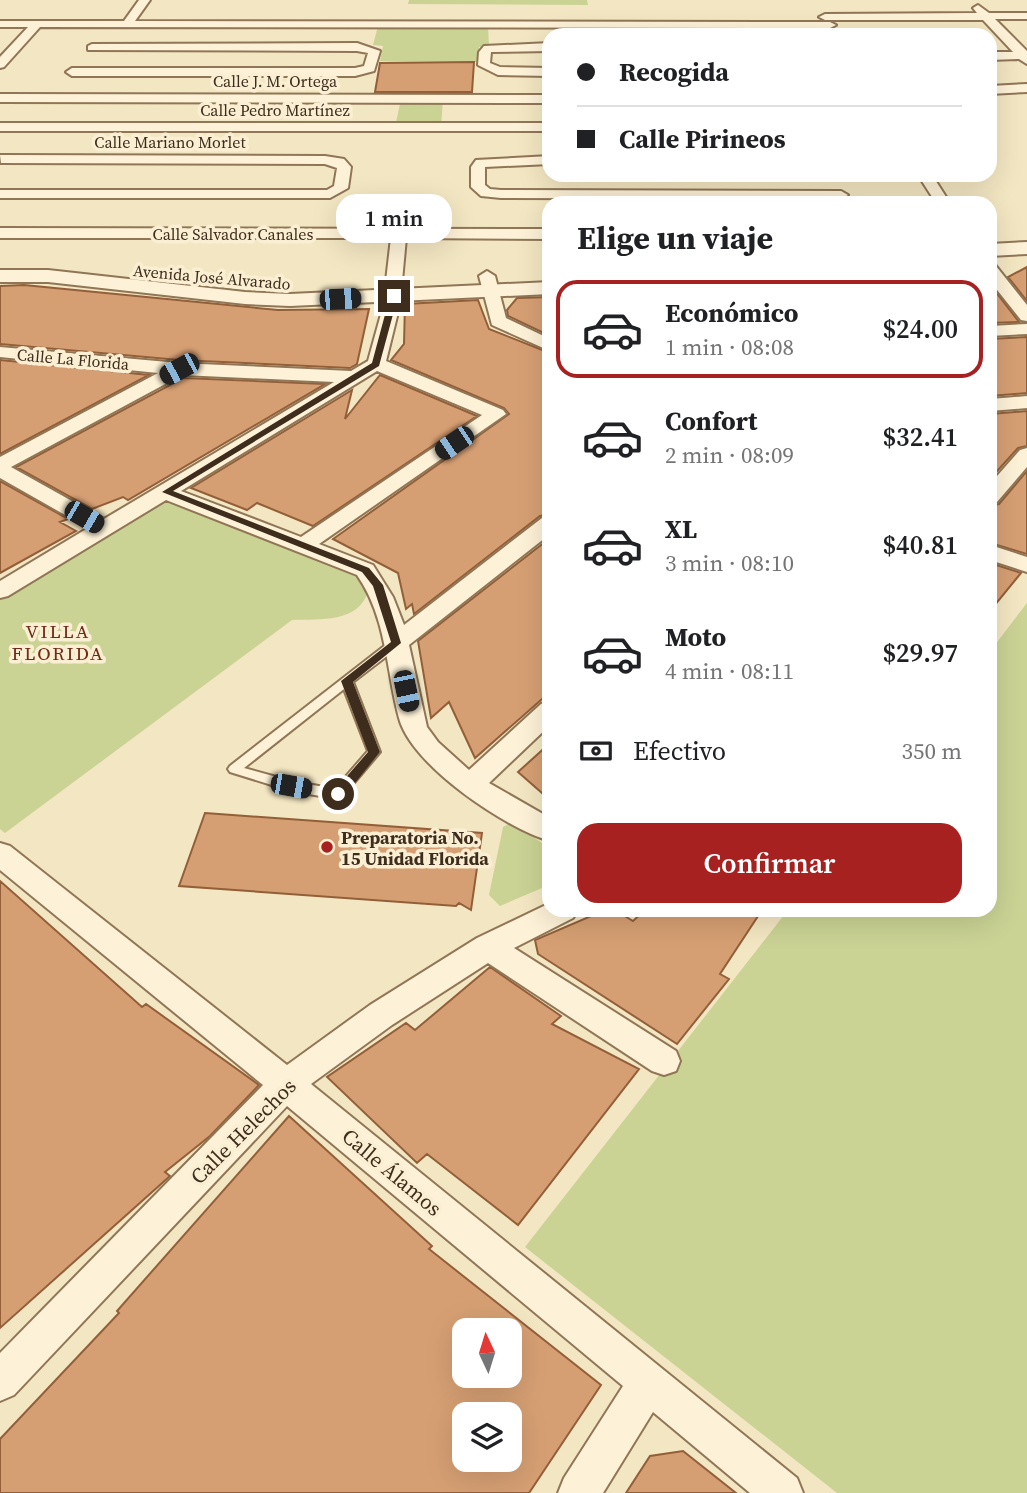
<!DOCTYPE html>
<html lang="es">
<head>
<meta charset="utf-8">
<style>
	body { margin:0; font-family:"Source Serif 4",serif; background:#f6f6f6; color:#202124; height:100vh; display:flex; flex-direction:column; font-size:26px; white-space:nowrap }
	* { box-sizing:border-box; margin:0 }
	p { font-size:23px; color:#757577 }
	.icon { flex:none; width:38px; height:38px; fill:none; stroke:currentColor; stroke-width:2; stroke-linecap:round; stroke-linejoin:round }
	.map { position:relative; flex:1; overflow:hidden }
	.details { position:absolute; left:542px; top:196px; width:455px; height:721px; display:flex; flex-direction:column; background:#fff; border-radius:21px; box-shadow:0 7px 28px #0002 }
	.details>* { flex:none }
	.top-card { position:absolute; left:542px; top:28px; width:455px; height:154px; border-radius:21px; box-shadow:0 7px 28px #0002; display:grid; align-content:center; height:154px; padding:0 35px; background:#fff }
	.needle { width:46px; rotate:356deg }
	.tools { position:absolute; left:452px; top:1318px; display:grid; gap:14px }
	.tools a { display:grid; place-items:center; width:70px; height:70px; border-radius:14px; background:#fff; box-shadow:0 7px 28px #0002; font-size:35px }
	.end { position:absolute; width:32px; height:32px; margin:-16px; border:9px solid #3e2d1c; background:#fff; box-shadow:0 0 0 4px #fff }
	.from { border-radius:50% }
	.bubble { position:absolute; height:49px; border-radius:21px; background:#fff; box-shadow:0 7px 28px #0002; font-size:23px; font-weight:600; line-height:49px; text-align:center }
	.car { position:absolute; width:21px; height:42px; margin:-21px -10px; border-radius:9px; box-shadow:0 0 5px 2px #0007; background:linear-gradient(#222 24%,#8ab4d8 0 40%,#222 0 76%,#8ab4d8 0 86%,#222 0) }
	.top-card b { display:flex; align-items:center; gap:24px; height:66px; font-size:26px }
	.top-card b+b { border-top:2px solid #e0e0e0 }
	.top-card i { width:18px; height:18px; background:#202124 }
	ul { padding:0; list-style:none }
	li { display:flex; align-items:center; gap:21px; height:98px; margin:0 14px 10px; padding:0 21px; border:4px solid transparent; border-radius:21px }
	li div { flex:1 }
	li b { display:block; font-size:26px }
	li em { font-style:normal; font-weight:600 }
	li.selected { border-color:#a6211f }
	li>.icon { width:63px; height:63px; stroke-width:1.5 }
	h2 { padding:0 35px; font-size:32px; line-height:84px }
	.pay { display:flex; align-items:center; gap:18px; height:77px; padding:0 35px; font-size:26px }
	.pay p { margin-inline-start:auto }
	.button { display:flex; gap:14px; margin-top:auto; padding:14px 35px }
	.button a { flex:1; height:80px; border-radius:21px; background:#a6211f; color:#fff; font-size:28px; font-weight:600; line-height:80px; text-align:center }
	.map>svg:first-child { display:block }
	.green { fill:#cad394 }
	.building { fill:#d69f73; stroke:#925f39; stroke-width:2; fill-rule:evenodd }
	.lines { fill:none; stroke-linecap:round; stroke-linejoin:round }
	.service-casing { stroke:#907656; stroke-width:4 }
	.minor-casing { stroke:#907656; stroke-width:4 }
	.tertiary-casing { stroke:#907656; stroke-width:4 }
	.service { fill:#fdf2d7; fill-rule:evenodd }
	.minor { fill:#fdf2d7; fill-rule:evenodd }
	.tertiary { fill:#fdf2d7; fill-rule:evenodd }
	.route { fill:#3e2d1c }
	.poi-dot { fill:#a6211f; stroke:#faefd3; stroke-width:2.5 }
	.labels { text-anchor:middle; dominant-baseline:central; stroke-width:7; stroke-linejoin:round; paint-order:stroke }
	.far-street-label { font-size:16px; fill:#3e2d1c; stroke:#faefd3 }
	.poi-label { font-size:18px; font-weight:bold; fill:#3e2d1c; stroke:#faefd3; text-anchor:start }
	.neighbourhood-label { font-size:19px; letter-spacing:2px; fill:#702b16; stroke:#faefd3 }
	.near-street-label { font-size:21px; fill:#3e2d1c; stroke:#faefd3 }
</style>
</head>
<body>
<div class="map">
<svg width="1027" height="1493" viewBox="0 0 1027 1493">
	<rect width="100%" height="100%" fill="#f3e6c2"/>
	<!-- green -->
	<path class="green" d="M409,0H587L588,5L408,4Z
		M378,26L488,27L489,46L479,47L480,62L380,61L383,46L373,45Z
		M401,99H443L441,127H395Z
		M159,501H173L353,573L364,580L368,591C359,623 320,619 292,620L5,833L0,829V592Z
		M1027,603V1493H837L525,1247L788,910H990L991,650Z
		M512,822L549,848V885L500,906L489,895L503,827Z"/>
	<!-- building -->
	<path class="building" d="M474,62L472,92H375L380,63Z
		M1027,267V301L1008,277Z
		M24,285L278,310L369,309L357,364L350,368L179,360L0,344V286Z
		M992,287L1019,322L990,323Z
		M550,297V336L508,316L507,310L517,298Z
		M478,300L489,329L550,353V514L540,516L414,614L412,604L406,609L398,573L333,539L509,414L504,408L391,360L404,344L405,304Z
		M1027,337V393L990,396V339Z
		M0,360L149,375L0,454Z
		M380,375L477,416L313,526L257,503L247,510L191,488L352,390L345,419Z
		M183,378L325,384L128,500L123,497L92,509L16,467Z
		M1027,411V446L1018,448L990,479V414Z
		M1027,471V554L990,543V506L999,504Z
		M0,481L68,519L60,522L76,531L0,573Z
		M550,538V692L475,758L449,702L431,718L418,641Z
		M990,563L1021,573L990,611Z
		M550,743V800L518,772Z
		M205,813L482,833L471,910L459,903L456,906L179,886Z
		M0,881L142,1007L146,1004L259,1085L210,1136L165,1172L170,1176L0,1328Z
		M605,910H615L633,921L645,910H762L720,974L729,979L677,1044L538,954L535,940Z
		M490,967L561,1016L552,1024L639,1069L518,1225L427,1154L417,1163L327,1077L406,1023L415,1030Z
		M289,1116L432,1246L429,1249L601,1385L529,1493H0V1439L119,1313L117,1311ZM464,1330H509V1376H464ZM464,1414H509V1460H464Z
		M683,1451L736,1493H626L650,1456Z"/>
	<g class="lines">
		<defs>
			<path id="service" d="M396,639L402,643L400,646L353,682L380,752L342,797L338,799L291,791L230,772L228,769L230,766L392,640ZM344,689L368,751L335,789L291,781L244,768Z"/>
			<path id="minor" d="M139,0H150L135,21L830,22L836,25L830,28L40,27L4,67L0,68V57L28,27H0V21H124Z
				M978,5L989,13H1027V19H995L1027,51V64L1019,59L990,60V52H1013L983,20H825L819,17L825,14L977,13L973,8Z
				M357,43L380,51L374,71L355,76H72L66,72L72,68H355L364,66L368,53L357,51L88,50V46L92,44Z
				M550,43V51L491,52L490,63L500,67L550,68V76L498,75L478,65L479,52L484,46Z
				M1027,84V92L990,94V86Z
				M0,94L550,95V103L0,102Z
				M0,123H550V131H0Z
				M0,155L325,156L344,159L351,167L348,188L330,198H0V190H327L334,186L337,168L325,164L1,163Z
				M550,156V164L485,167V185L490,189L501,190L841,191L848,195L841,199L501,198L481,196L471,187V167L476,160Z
				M918,175H932L950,203H936Z
				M0,228L550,229V239L406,238L402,281L394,286L386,281L391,238H0Z
				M990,264L996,266L1027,305V321L1021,320L990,281Z
				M487,271L495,276L506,318L550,339V351L492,325L479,276Z
				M394,291L402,296L386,361L503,410L506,414L319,544L373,565L393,597L404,625L542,518L550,517V534L409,645L427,727L438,742L469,770L541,704L550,701V725L489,783L550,818V841C505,828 411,765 399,718C386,670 387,618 357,575L166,500L8,596L0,598V581L88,528L0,478V457L158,373L0,357V347L179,363L351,371L368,361L386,296ZM377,371L482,415L301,537L181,491ZM182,375L334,382L104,519L11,467Z
				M1027,324V334L990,336V326Z
				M1027,396V408L990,411V399Z
				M1027,448V467L997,502L990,504V484L1020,450Z
				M990,545L1027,557V572L990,560Z
				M0,843L10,846L287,1065L370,1005L477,938L550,903V910H578L573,918L514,948L676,1051L680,1061L676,1071L664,1075L652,1071L488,963L392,1025L311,1084L797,1478L803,1493H750L653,1412L603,1493H558L564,1478L623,1386L287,1106L14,1395L0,1401V1353L263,1085L0,870Z"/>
			<path id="tertiary" d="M1027,242V254L990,256V244Z
				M0,270H48L245,292L290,294L550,282V294L290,306L245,304L48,282H0Z"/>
		</defs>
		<!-- service casing -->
		<use href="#service" class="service-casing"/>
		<!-- minor casing -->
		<use href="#minor" class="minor-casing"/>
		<!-- tertiary casing -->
		<use href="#tertiary" class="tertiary-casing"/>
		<!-- service -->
		<use href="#service" class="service"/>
		<!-- minor -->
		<use href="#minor" class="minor"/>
		<!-- tertiary -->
		<use href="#tertiary" class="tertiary"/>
	</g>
	<!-- route -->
	<path class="route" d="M394,294L398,296L379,366L173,491L369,568L383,585L401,643L353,682L380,752L343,798H334V791L368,752L341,681L391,642L373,586L362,572L162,492L372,363L390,296Z"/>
	<!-- markers -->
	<circle class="poi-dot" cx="327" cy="847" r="7"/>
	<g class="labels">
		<!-- far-street labels -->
		<g class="far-street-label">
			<text x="275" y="81">Calle J. M. Ortega</text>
			<text x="275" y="110">Calle Pedro Martínez</text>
			<text x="170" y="142">Calle Mariano Morlet</text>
			<text x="233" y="234">Calle Salvador Canales</text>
			<text transform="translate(212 277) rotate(5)">Avenida José Alvarado</text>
			<text transform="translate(73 359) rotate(5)">Calle La Florida</text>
		</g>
		<!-- poi labels -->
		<g class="poi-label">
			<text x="341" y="837">Preparatoria No.<tspan x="341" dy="21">15 Unidad Florida</tspan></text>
		</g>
		<!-- neighbourhood labels -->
		<g class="neighbourhood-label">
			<text x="58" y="631">VILLA<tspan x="58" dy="22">FLORIDA</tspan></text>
		</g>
		<!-- near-street labels -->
		<g class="near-street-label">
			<text transform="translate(243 1131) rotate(-45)">Calle Helechos</text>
			<text transform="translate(392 1172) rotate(40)">Calle Álamos</text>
		</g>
	</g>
</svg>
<div class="tools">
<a><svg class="needle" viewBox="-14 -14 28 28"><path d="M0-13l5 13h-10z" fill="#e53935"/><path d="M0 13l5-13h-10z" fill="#757577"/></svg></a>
<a><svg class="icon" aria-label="layers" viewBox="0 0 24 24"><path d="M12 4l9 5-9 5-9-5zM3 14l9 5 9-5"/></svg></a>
</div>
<i class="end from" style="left:338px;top:794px"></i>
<i class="end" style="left:394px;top:296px"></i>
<div class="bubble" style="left:336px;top:194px;width:116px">1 min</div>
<i class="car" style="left:340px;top:299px;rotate:87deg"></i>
<i class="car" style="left:179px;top:369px;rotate:242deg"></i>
<i class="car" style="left:454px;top:443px;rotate:236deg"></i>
<i class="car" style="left:84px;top:517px;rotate:120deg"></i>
<i class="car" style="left:406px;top:691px;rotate:168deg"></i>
<i class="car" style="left:291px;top:786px;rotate:100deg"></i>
<div class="top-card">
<b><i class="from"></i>Recogida</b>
<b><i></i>Calle Pirineos</b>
</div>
<section class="details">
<h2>Elige un viaje</h2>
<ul>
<li class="selected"><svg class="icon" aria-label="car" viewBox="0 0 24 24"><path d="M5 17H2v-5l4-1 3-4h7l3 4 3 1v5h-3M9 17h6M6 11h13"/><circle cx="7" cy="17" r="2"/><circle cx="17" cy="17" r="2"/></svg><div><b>Económico</b><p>1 min · 08:08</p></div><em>$24.00</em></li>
<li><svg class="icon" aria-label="car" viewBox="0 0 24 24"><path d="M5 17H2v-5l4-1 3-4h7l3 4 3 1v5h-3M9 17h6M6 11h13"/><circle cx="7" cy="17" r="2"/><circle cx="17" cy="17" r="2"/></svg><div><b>Confort</b><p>2 min · 08:09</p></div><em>$32.41</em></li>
<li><svg class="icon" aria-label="car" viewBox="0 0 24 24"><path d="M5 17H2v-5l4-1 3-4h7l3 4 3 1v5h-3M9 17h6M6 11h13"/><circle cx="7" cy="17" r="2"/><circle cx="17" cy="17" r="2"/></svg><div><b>XL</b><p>3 min · 08:10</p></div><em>$40.81</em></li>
<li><svg class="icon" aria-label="car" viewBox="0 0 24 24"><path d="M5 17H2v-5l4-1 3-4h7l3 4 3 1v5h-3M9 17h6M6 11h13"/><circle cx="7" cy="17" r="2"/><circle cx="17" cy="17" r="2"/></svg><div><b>Moto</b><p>4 min · 08:11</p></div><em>$29.97</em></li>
</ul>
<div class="pay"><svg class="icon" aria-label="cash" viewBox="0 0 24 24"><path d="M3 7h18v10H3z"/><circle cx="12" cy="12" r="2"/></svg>Efectivo<p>350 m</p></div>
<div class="button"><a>Confirmar</a></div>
</section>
</div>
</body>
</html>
